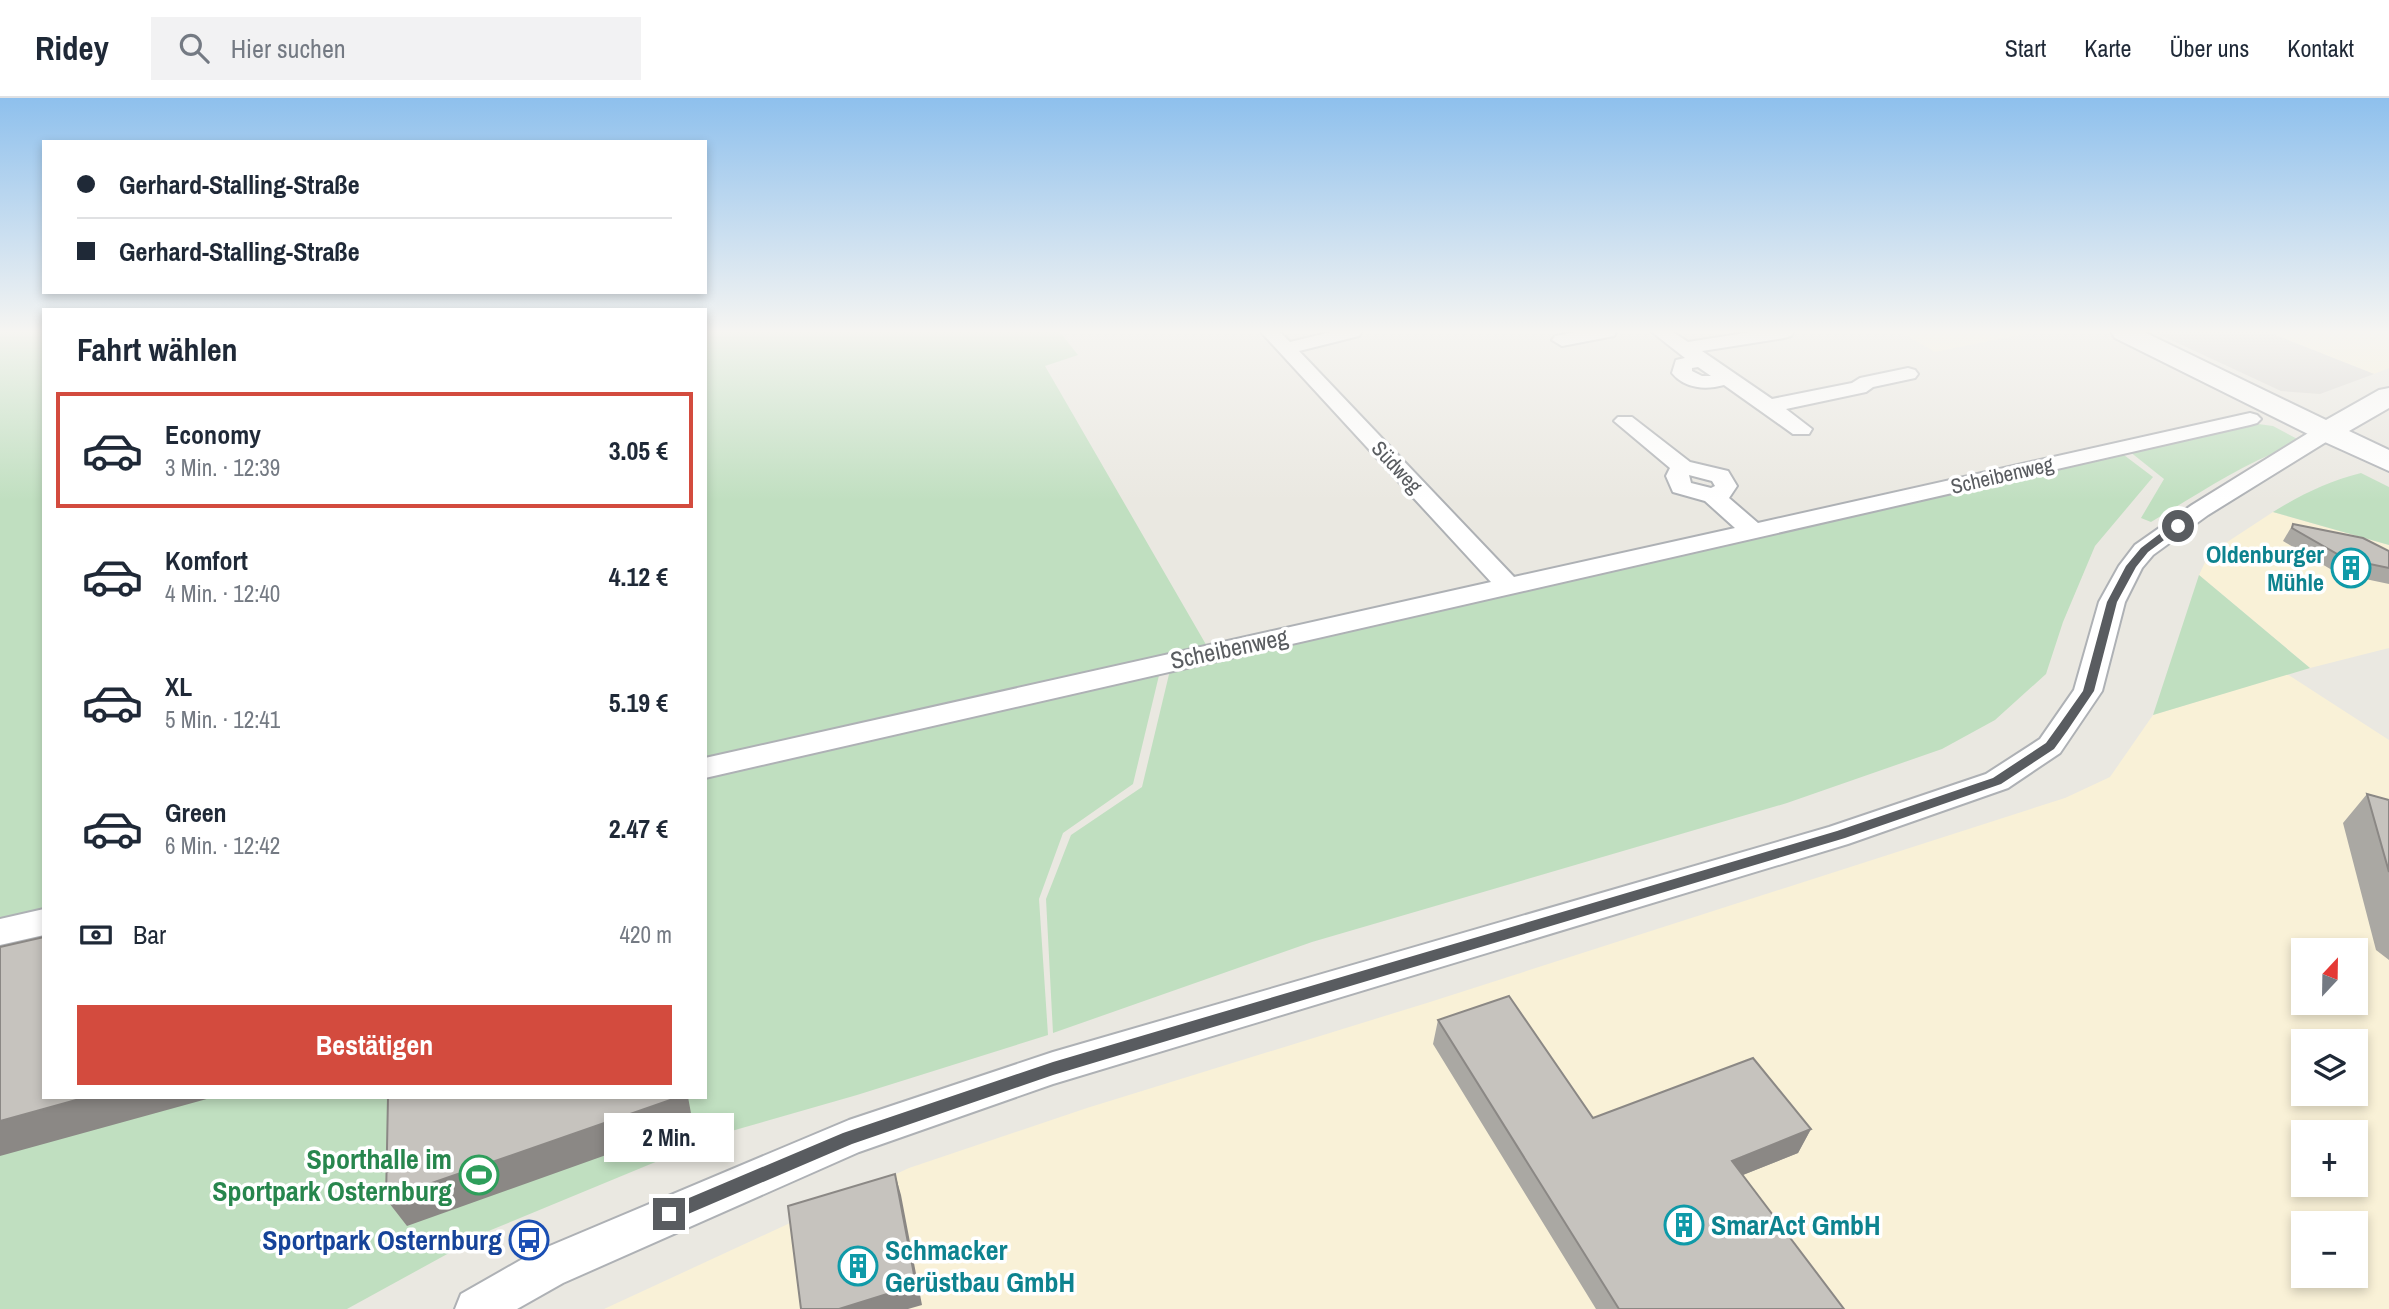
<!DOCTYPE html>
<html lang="de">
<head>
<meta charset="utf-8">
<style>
	body { margin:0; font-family:"Archivo Narrow",sans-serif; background:#f2f2f3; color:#1f2937; height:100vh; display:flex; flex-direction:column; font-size:26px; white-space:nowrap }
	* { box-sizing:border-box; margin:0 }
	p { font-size:23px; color:#747a83 }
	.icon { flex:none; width:38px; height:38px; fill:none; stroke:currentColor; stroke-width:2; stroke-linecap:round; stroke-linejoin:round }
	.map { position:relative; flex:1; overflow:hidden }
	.panel { position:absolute; left:42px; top:210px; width:665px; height:791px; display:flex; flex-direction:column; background:#fff; border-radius:0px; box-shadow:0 4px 10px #0003 }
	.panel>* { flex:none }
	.guide { position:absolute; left:42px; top:42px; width:665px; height:154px; border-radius:0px; box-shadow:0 4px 10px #0003; display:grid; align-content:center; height:154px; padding:0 35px; background:#fff }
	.needle { width:46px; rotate:22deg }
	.buttons { position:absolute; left:2291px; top:840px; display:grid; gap:14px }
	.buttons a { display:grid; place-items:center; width:77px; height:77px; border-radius:0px; background:#fff; box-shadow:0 4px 10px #0003; font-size:35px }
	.end { position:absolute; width:32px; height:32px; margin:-16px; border:9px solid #595c60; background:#fff; box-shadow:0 0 0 4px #fff }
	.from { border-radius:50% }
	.bubble { position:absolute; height:49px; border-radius:0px; background:#fff; box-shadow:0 4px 10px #0003; font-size:23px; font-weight:700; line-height:49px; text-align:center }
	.guide b { display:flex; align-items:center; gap:24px; height:66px; font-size:26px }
	.guide b+b { border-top:2px solid #e0e1e3 }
	.guide i { width:18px; height:18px; background:#1f2937 }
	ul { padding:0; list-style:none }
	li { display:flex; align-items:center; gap:21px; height:116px; margin:0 14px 10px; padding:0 21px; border:4px solid transparent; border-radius:0px }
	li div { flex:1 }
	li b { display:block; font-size:26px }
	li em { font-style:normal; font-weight:700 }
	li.selected { border-color:#d34b3e }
	li>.icon { width:63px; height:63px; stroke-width:1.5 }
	h2 { padding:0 35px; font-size:32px; line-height:84px }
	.pay { display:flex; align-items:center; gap:18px; height:77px; padding:0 35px; font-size:26px }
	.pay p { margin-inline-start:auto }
	.primary-button { display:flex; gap:14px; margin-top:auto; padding:14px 35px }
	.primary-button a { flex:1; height:80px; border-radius:0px; background:#d34b3e; color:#fff; font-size:28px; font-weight:700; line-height:80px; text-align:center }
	header { display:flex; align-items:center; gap:42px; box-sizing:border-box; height:98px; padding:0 35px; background:#fff; border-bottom:2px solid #e0e1e3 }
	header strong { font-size:33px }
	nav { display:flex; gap:38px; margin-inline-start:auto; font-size:24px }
	.search { width:490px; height:63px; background:#f2f2f3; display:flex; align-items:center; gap:18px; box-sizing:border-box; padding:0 24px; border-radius:0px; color:#747a83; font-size:26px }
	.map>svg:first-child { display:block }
	.commercial { fill:#f9f1d7; fill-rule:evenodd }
	.industrial { fill:#d9d7d3 }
	.green { fill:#c0dfc0 }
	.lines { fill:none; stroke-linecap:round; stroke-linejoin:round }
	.street-casing { stroke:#aeb1b5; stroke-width:4 }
	.secondary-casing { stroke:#adb0b5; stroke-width:4 }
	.street { fill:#fff; fill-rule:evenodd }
	.secondary { fill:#fff; fill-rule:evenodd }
	.wall { fill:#aaa8a3 }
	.shaded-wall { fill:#8b8885 }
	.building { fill:#c6c3be; stroke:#8b8885; stroke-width:2 }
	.route { fill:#595c60 }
	.labels { text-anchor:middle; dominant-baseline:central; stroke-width:7; stroke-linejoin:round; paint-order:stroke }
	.far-street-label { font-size:21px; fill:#595c60; stroke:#fff }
	.culture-label { font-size:24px; font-weight:bold; fill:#0d838f; stroke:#fff; text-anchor:end }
	.street-label { font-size:24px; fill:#595c60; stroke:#fff }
	.near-leisure-label { font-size:28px; font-weight:bold; fill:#27864d; stroke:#fff; text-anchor:end }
	.near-culture-label { font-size:28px; font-weight:bold; fill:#0d838f; stroke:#fff; text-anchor:start }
	.near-transit-label { font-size:28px; font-weight:bold; fill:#164399; stroke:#fff; text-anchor:end }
</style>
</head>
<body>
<header>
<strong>Ridey</strong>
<div class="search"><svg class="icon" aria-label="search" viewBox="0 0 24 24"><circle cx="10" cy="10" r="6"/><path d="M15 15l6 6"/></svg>Hier suchen</div>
<nav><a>Start</a><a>Karte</a><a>Über uns</a><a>Kontakt</a></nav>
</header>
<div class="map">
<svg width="2389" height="1211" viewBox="0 0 2389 1211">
	<rect width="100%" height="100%" fill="#eae8e1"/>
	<!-- commercial -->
	<path class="commercial" d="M1901,234H2033L1935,254Z
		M2268,234H2389V270L2374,276Z
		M2273,414L2389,447V550L2310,570L2199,477L2209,456Z
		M2287,576L2389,642V1211H604L909,1070L1087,1010L1430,904L2065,700L2110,679L2153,617ZM2303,852H2356V905H2303ZM2303,943H2356V996H2303ZM2303,1034H2356V1087H2303ZM2303,1125H2356V1178H2303Z"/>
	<!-- industrial -->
	<path class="industrial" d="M2154,234H2268L2374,276L2320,296L2281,293Z"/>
	<!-- green -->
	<path class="green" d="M0,234H44V815L0,825Z
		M705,234H1060L1078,257L1045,268L1208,550L705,664Z
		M2251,325L2273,328L2303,344C2249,361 2200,395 2151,424L2141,420L2164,381L2129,353Z
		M2120,354L2153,379L2095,448L2063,524L2046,576L1995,622L1942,651L1787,705L1312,844L1053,935L1046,801L1071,737L1142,689L1171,568Z
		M2361,375L2389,389V447L2273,414C2300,397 2329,383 2361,375Z
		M2199,477L2310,570L2153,617Z
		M1161,569L1133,686L1063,735L1039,801L1048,937L857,997L728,1034L491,1132L347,1211H0V842L44,832V999H705V677Z"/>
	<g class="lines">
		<defs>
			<path id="street" d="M1261,234H1280L1290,244L1331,234H1361L1359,238L1299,253L1514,479L1735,430L1705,403L1673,394L1666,378L1670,370L1614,323L1618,319H1632L1690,364L1728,373L1737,388L1729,400L1758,425L2250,315L2257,317L2261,321L2257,325L2250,327L705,680V660L1491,484ZM1689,377L1712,383L1715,388L1711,390L1691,385Z
				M1576,234H1616L1614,238L1562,248L1552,242L1555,238Z
				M1652,234H1673L1688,244L1751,234H1793L1791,238L1784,240L1702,253L1772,301L1852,285L1860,280L1908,270L1915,272L1918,276L1915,280L1873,289L1866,294L1786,311L1812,331L1809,336H1793L1724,287C1706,292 1685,291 1672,275L1676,262L1685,260ZM1698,269L1711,278H1702L1692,273V270Z
				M2326,328L2334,329L2337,334L2334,339L2208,417L2153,457L2142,470L2125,504L2102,593L2060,655L2008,690L1848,746L1053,986L859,1054L563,1185L517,1211H455L461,1196L533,1155L849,1022L1053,954L1829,729L1986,676L2040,641L2074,592L2099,504L2119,468L2135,447L2192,407L2318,329Z
				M44,811V837L0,847V821Z"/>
			<path id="secondary" d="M2111,234H2144L2326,322L2379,292L2389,290V310L2349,333L2389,352V373L2316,340L2115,240Z"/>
		</defs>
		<!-- street casing -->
		<use href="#street" class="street-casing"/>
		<!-- secondary casing -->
		<use href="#secondary" class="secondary-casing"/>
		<!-- street -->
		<use href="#street" class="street"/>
		<!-- secondary -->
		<use href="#secondary" class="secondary"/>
	</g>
	<!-- wall -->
	<path class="wall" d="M2293,426L2389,453V486L2337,475L2283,443Z
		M2367,696L2389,702V862L2376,852L2343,725Z
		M1438,922L1593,1020L1811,1031L1798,1055L1743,1077L1844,1211H1596L1433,946Z"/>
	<!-- shaded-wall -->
	<path class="shaded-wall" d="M87,999H214L0,1058V1023Z
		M679,999H688L693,1026L407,1128L386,1101Z
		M1811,1031L1798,1055L1720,1086L1732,1063Z
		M895,1076L901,1097L922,1207L908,1211H839Z"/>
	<!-- building -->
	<path class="building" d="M2293,426L2363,440L2389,453V470L2346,461L2292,430Z
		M2367,696L2389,702V774Z
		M44,839V999H87L0,1023V849Z
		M1509,898L1593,1020L1753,960L1811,1031L1732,1063L1844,1211H1619L1438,922Z
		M388,999H679L386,1101Z
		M895,1076L916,1187L839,1211H801L788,1108Z"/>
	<!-- sky -->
	<linearGradient id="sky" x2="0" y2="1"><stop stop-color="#8ec0ed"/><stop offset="0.58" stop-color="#f6f5f2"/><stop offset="1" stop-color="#f6f5f2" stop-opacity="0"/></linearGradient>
	<rect width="2389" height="403" fill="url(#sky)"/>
	<!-- route -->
	<path class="route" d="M2174,425L2183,428L2148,454L2136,469L2117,504L2094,593L2067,633L2054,651L2001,686L1845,740L1053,977L852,1046L674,1122L669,1124L663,1122L660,1116L663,1111L843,1035L1053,964L1837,733L1993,680L2046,645L2059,627L2083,593L2107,504L2126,468L2141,450Z"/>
	<!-- icons -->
	<defs>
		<symbol id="building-ring" viewBox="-11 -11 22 22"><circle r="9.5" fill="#fff" stroke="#0f9aa8" stroke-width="1.5"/><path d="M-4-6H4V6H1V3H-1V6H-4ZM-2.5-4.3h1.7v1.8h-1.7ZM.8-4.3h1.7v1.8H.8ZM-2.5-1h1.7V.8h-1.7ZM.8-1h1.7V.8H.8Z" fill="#0f9aa8"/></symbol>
		<symbol id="stadium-ring" viewBox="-11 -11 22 22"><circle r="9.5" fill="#fff" stroke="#2e9e5b" stroke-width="1.5"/><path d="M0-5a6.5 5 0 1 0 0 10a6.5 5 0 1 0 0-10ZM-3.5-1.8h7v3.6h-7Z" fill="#2e9e5b"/></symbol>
		<symbol id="bus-ring" viewBox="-11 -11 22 22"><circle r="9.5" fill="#fff" stroke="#1a4fb4" stroke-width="1.5"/><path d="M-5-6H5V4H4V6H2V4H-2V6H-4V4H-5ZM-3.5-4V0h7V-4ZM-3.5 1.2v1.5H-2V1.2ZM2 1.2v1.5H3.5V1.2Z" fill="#1a4fb4"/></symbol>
	</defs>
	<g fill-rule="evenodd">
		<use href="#building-ring" x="2329" y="448" width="44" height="44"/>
		<use href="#stadium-ring" x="457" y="1055" width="44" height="44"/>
		<use href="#building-ring" x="1662" y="1105" width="44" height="44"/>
		<use href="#bus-ring" x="507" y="1120" width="44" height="44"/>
		<use href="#building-ring" x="836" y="1146" width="44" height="44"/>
	</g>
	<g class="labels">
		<!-- far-street labels -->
		<g class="far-street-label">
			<text transform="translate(1397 369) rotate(47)">Südweg</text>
			<text transform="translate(2002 377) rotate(-13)">Scheibenweg</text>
		</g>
		<!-- culture labels -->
		<g class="culture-label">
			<text x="2324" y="456">Oldenburger<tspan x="2324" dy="28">Mühle</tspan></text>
		</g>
		<!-- street labels -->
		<g class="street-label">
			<text transform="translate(1229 550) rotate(-12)">Scheibenweg</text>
		</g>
		<!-- near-leisure labels -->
		<g class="near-leisure-label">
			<text x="452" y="1061">Sporthalle im<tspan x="452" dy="32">Sportpark Osternburg</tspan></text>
		</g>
		<!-- near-culture labels -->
		<g class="near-culture-label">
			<text x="1711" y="1127">SmarAct GmbH</text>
			<text x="885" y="1152">Schmacker<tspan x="885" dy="32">Gerüstbau GmbH</tspan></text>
		</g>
		<!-- near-transit labels -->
		<g class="near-transit-label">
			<text x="502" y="1142">Sportpark Osternburg</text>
		</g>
	</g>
</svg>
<div class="buttons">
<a><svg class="needle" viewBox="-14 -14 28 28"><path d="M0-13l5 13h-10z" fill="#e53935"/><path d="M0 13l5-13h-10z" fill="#747a83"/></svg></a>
<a><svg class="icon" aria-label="layers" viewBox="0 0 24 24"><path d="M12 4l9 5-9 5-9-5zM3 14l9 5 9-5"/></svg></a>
<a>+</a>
<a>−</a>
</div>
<i class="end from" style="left:2178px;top:428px"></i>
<i class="end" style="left:669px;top:1116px"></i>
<div class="bubble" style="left:604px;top:1015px;width:130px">2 Min.</div>
<div class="guide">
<b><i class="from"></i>Gerhard-Stalling-Straße</b>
<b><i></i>Gerhard-Stalling-Straße</b>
</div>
<section class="panel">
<h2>Fahrt wählen</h2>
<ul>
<li class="selected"><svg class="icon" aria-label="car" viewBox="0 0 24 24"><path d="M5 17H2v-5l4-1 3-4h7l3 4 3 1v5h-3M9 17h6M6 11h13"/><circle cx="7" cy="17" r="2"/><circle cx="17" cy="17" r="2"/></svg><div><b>Economy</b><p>3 Min. · 12:39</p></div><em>3.05 €</em></li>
<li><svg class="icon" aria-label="car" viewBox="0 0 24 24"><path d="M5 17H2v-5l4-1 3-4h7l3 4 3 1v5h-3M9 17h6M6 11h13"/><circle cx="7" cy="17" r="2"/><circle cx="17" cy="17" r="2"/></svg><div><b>Komfort</b><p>4 Min. · 12:40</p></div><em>4.12 €</em></li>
<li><svg class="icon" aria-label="car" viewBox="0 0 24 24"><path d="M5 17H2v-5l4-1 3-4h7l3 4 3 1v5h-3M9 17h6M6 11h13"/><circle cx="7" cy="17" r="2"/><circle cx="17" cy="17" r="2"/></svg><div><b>XL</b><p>5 Min. · 12:41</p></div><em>5.19 €</em></li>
<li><svg class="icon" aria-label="car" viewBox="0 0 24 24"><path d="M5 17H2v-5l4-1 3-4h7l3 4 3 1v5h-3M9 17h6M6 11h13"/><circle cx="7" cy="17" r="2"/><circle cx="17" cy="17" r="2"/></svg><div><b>Green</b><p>6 Min. · 12:42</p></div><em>2.47 €</em></li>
</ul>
<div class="pay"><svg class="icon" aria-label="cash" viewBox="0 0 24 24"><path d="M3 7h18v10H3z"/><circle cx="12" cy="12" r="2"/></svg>Bar<p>420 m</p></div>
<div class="primary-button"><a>Bestätigen</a></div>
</section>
</div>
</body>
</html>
